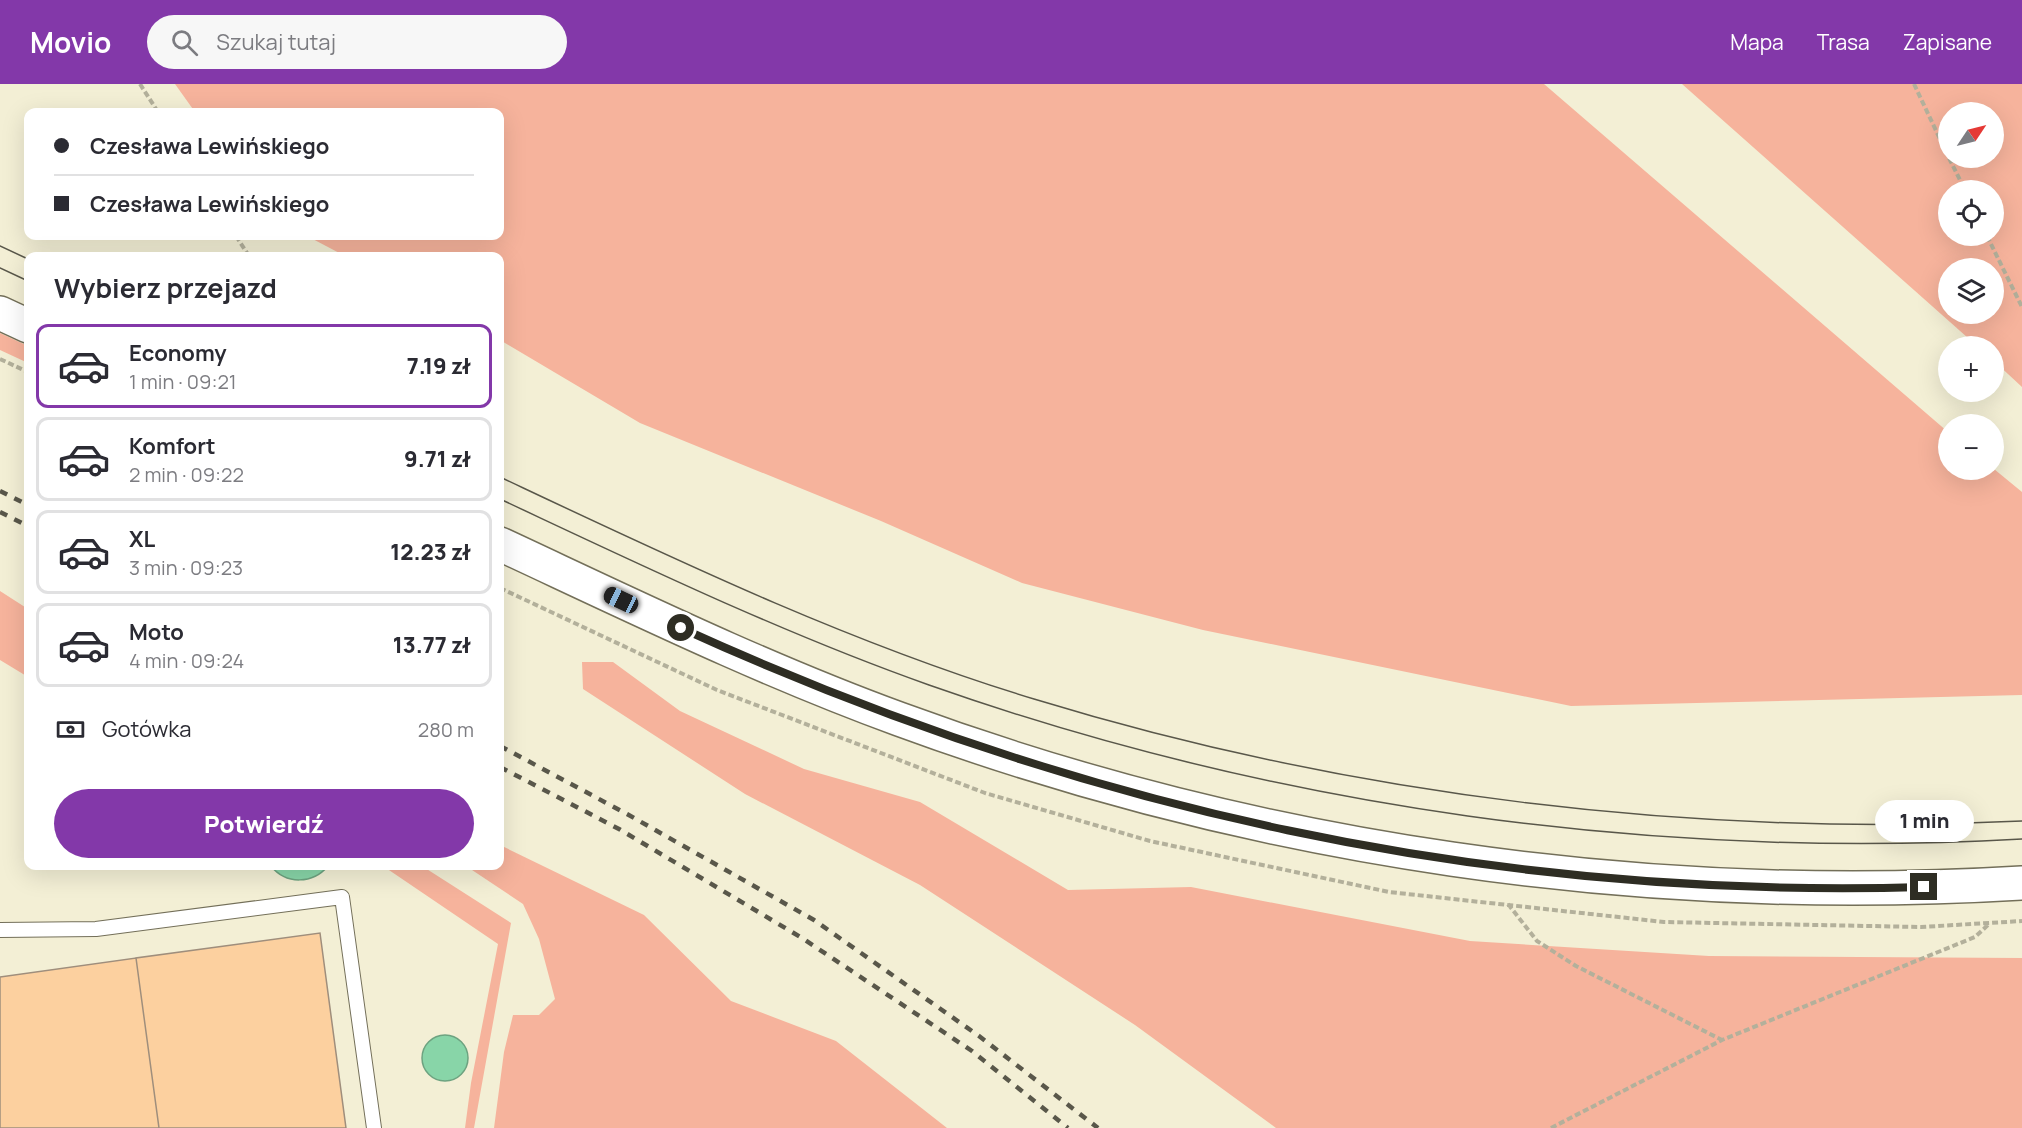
<!DOCTYPE html>
<html lang="pl">
<head>
<meta charset="utf-8">
<style>
	body { margin:0; font-family:Manrope,sans-serif; background:#f7f7f7; color:#2b2b33; height:100vh; display:flex; flex-direction:column; font-size:22px; white-space:nowrap }
	* { box-sizing:border-box; margin:0 }
	p { font-size:20px; color:#7c7c81 }
	.icon { flex:none; width:33px; height:33px; fill:none; stroke:currentColor; stroke-width:2; stroke-linecap:round; stroke-linejoin:round }
	.map { position:relative; flex:1; overflow:hidden }
	.side { position:absolute; left:24px; top:168px; width:480px; height:618px; display:flex; flex-direction:column; background:#fff; border-radius:12px; box-shadow:0 6px 24px #0002 }
	.side>* { flex:none }
	.guide { position:absolute; left:24px; top:24px; width:480px; height:132px; border-radius:12px; box-shadow:0 6px 24px #0002; display:grid; align-content:center; height:132px; padding:0 30px; background:#fff }
	.needle { width:39px; rotate:55deg }
	.buttons { position:absolute; left:1938px; top:18px; display:grid; gap:12px }
	.buttons a { display:grid; place-items:center; width:66px; height:66px; border-radius:50%; background:#fff; box-shadow:0 6px 24px #0002; font-size:30px }
	.end { position:absolute; width:27px; height:27px; margin:-14px; border:8px solid #2e2d23; background:#fff; box-shadow:0 0 0 3px #fff }
	.from { border-radius:50% }
	.bubble { position:absolute; height:42px; border-radius:21px; background:#fff; box-shadow:0 6px 24px #0002; font-size:20px; font-weight:800; line-height:42px; text-align:center }
	.car { position:absolute; width:18px; height:36px; margin:-18px -9px; border-radius:8px; box-shadow:0 0 4px 2px #0007; background:linear-gradient(#222 24%,#8ab4d8 0 40%,#222 0 76%,#8ab4d8 0 86%,#222 0) }
	.guide b { display:flex; align-items:center; gap:21px; height:57px; font-size:22px }
	.guide b+b { border-top:2px solid #e1e1e2 }
	.guide i { width:15px; height:15px; background:#2b2b33 }
	ul { padding:0; list-style:none }
	li { display:flex; align-items:center; gap:18px; height:84px; margin:0 12px 9px; padding:0 18px; border:3px solid #e1e1e2; border-radius:12px }
	li div { flex:1 }
	li b { display:block; font-size:22px }
	li em { font-style:normal; font-weight:800 }
	li.selected { border-color:#8338a9 }
	li>.icon { width:54px; height:54px; stroke-width:1.5 }
	h2 { padding:0 30px; font-size:27px; line-height:72px }
	.pay { display:flex; align-items:center; gap:15px; height:66px; padding:0 30px; font-size:22px }
	.pay p { margin-inline-start:auto }
	.action { display:flex; gap:12px; margin-top:auto; padding:12px 30px }
	.action a { flex:1; height:69px; border-radius:36px; background:#8338a9; color:#fff; font-size:24px; font-weight:800; line-height:69px; text-align:center }
	header { display:flex; align-items:center; gap:36px; box-sizing:border-box; height:84px; padding:0 30px; background:#8338a9; color:#fff }
	header strong { font-size:28px }
	nav { display:flex; gap:33px; margin-inline-start:auto; font-size:21px }
	.search { width:420px; height:54px; background:#f7f7f7; display:flex; align-items:center; gap:15px; box-sizing:border-box; padding:0 21px; border-radius:33px; color:#7c7c81; font-size:22px }
	.map>svg:first-child { display:block }
	.green { fill:#f6b39c; fill-rule:evenodd }
	.water { fill:#88d5a8; stroke:#6da380; stroke-width:1.5 }
	.building { fill:#fcd09f; stroke:#9f8e7c; stroke-width:1.5 }
	.lines { fill:none; stroke-linecap:round; stroke-linejoin:round }
	.lane-casing { stroke:#736f59; stroke-width:16 }
	.secondary-casing { stroke:#736f59; stroke-width:36 }
	.path { stroke:#b3b09b; stroke-width:4; stroke-dasharray:6 3; stroke-linecap:butt }
	.lane { stroke:#fff; stroke-width:14 }
	.secondary { stroke:#fff; stroke-width:33 }
	.tram { stroke:#59574a; stroke-width:1.5 }
	.rail { stroke:#59574a; stroke-width:4.5; stroke-dasharray:8 8; stroke-linecap:butt }
	.route { stroke:#2e2d23; stroke-width:8 }
</style>
</head>
<body>
<header>
<strong>Movio</strong>
<div class="search"><svg class="icon" aria-label="search" viewBox="0 0 24 24"><circle cx="10" cy="10" r="6"/><path d="M15 15l6 6"/></svg>Szukaj tutaj</div>
<nav><a>Mapa</a><a>Trasa</a><a>Zapisane</a></nav>
</header>
<div class="map">
<svg width="2022" height="1044" viewBox="0 0 2022 1044">
	<rect width="100%" height="100%" fill="#f3efd5"/>
	<!-- green -->
	<path class="green" d="M175,0H1544L1948,348V386L1994,385L2022,408V611L1571,622L1203,546L1022,499L881,437L640,339L500,256V172H345L307,152H500V28H195Z
		M1682,0H2022V303L1994,277V262H1977ZM1948,28H1994V74H1948ZM1948,106H1994V152H1948ZM1948,184H1994V230H1948Z
		M0,249L28,262V279L0,266Z
		M0,507L28,525V593L0,576Z
		M582,578H613L680,627L804,685L920,718L1068,806L1191,803L1470,857L1709,872L2022,874V1044H1276L1135,941L920,801L745,710L583,605Z
		M500,761L644,831L731,917L836,957L947,1044H494L504,968L513,931H539L555,915L539,855L523,820L466,782H500Z
		M383,782H422L511,839L474,1044H465L471,999L498,860Z"/>
	<!-- water -->
	<path class="water" d="M271,782H328C313,800 286,801 271,782Z
		M422 974a23 23 0 1 1 46 0a23 23 0 1 1-46 0Z"/>
	<!-- building -->
	<path class="building" d="M320,849L346,1044H159L136,874Z
		M136,874L159,1044H0V893Z"/>
	<g class="lines">
		<defs>
			<path id="lane" d="M0,846L96,845L342,813L374,1044"/>
			<path id="secondary" d="M0,229L28,242
				M500,460C631,521 762,585 899,635C1258,767 1641,822 2022,799"/>
		</defs>
		<!-- lane casing -->
		<use href="#lane" class="lane-casing"/>
		<!-- secondary casing -->
		<use href="#secondary" class="secondary-casing"/>
		<!-- path -->
		<path class="path" d="M140,0L158,28
			M1914,0L1948,72
			M1949,74L1965,106
			M236,152L249,172
			M1987,152L2022,223
			M0,275L28,288
			M500,504L717,606L985,709L1150,757L1389,808L1664,838L1921,843L2022,837
			M1508,820L1537,857L1576,882L1722,956
			M1551,1044L1722,956L1975,853L1989,840"/>
		<!-- lane -->
		<use href="#lane" class="lane"/>
		<!-- secondary -->
		<use href="#secondary" class="secondary"/>
		<!-- tram -->
		<path class="tram" d="M0,162L28,175
			M0,184L28,197
			M500,393C674,475 849,559 1034,615C1351,712 1692,753 2022,737
			M500,415C641,481 782,549 929,601C1278,724 1652,776 2022,755"/>
		<!-- rail -->
		<path class="rail" d="M0,407L28,421
			M0,428L28,442
			M500,662L627,730L814,836L979,952L1098,1044
			M500,683L619,745L802,854L972,967L1068,1044"/>
	</g>
	<g class="lines">
		<!-- route -->
		<path class="route" d="M681,544C1078,725 1487,816 1924,803"/>
	</g>
</svg>
<div class="buttons">
<a><svg class="needle" viewBox="-14 -14 28 28"><path d="M0-13l5 13h-10z" fill="#e53935"/><path d="M0 13l5-13h-10z" fill="#7c7c81"/></svg></a>
<a><svg class="icon" aria-label="locate" viewBox="0 0 24 24"><circle cx="12" cy="12" r="6"/><path d="M12 2v4M12 18v4M2 12h4M18 12h4"/></svg></a>
<a><svg class="icon" aria-label="layers" viewBox="0 0 24 24"><path d="M12 4l9 5-9 5-9-5zM3 14l9 5 9-5"/></svg></a>
<a>+</a>
<a>−</a>
</div>
<i class="end from" style="left:681px;top:544px"></i>
<i class="end" style="left:1924px;top:803px"></i>
<div class="bubble" style="left:1875px;top:716px;width:99px">1 min</div>
<i class="car" style="left:621px;top:516px;rotate:295deg"></i>
<div class="guide">
<b><i class="from"></i>Czesława Lewińskiego</b>
<b><i></i>Czesława Lewińskiego</b>
</div>
<section class="side">
<h2>Wybierz przejazd</h2>
<ul>
<li class="selected"><svg class="icon" aria-label="car" viewBox="0 0 24 24"><path d="M5 17H2v-5l4-1 3-4h7l3 4 3 1v5h-3M9 17h6M6 11h13"/><circle cx="7" cy="17" r="2"/><circle cx="17" cy="17" r="2"/></svg><div><b>Economy</b><p>1 min · 09:21</p></div><em>7.19 zł</em></li>
<li><svg class="icon" aria-label="car" viewBox="0 0 24 24"><path d="M5 17H2v-5l4-1 3-4h7l3 4 3 1v5h-3M9 17h6M6 11h13"/><circle cx="7" cy="17" r="2"/><circle cx="17" cy="17" r="2"/></svg><div><b>Komfort</b><p>2 min · 09:22</p></div><em>9.71 zł</em></li>
<li><svg class="icon" aria-label="car" viewBox="0 0 24 24"><path d="M5 17H2v-5l4-1 3-4h7l3 4 3 1v5h-3M9 17h6M6 11h13"/><circle cx="7" cy="17" r="2"/><circle cx="17" cy="17" r="2"/></svg><div><b>XL</b><p>3 min · 09:23</p></div><em>12.23 zł</em></li>
<li><svg class="icon" aria-label="car" viewBox="0 0 24 24"><path d="M5 17H2v-5l4-1 3-4h7l3 4 3 1v5h-3M9 17h6M6 11h13"/><circle cx="7" cy="17" r="2"/><circle cx="17" cy="17" r="2"/></svg><div><b>Moto</b><p>4 min · 09:24</p></div><em>13.77 zł</em></li>
</ul>
<div class="pay"><svg class="icon" aria-label="cash" viewBox="0 0 24 24"><path d="M3 7h18v10H3z"/><circle cx="12" cy="12" r="2"/></svg>Gotówka<p>280 m</p></div>
<div class="action"><a>Potwierdź</a></div>
</section>
</div>
</body>
</html>
